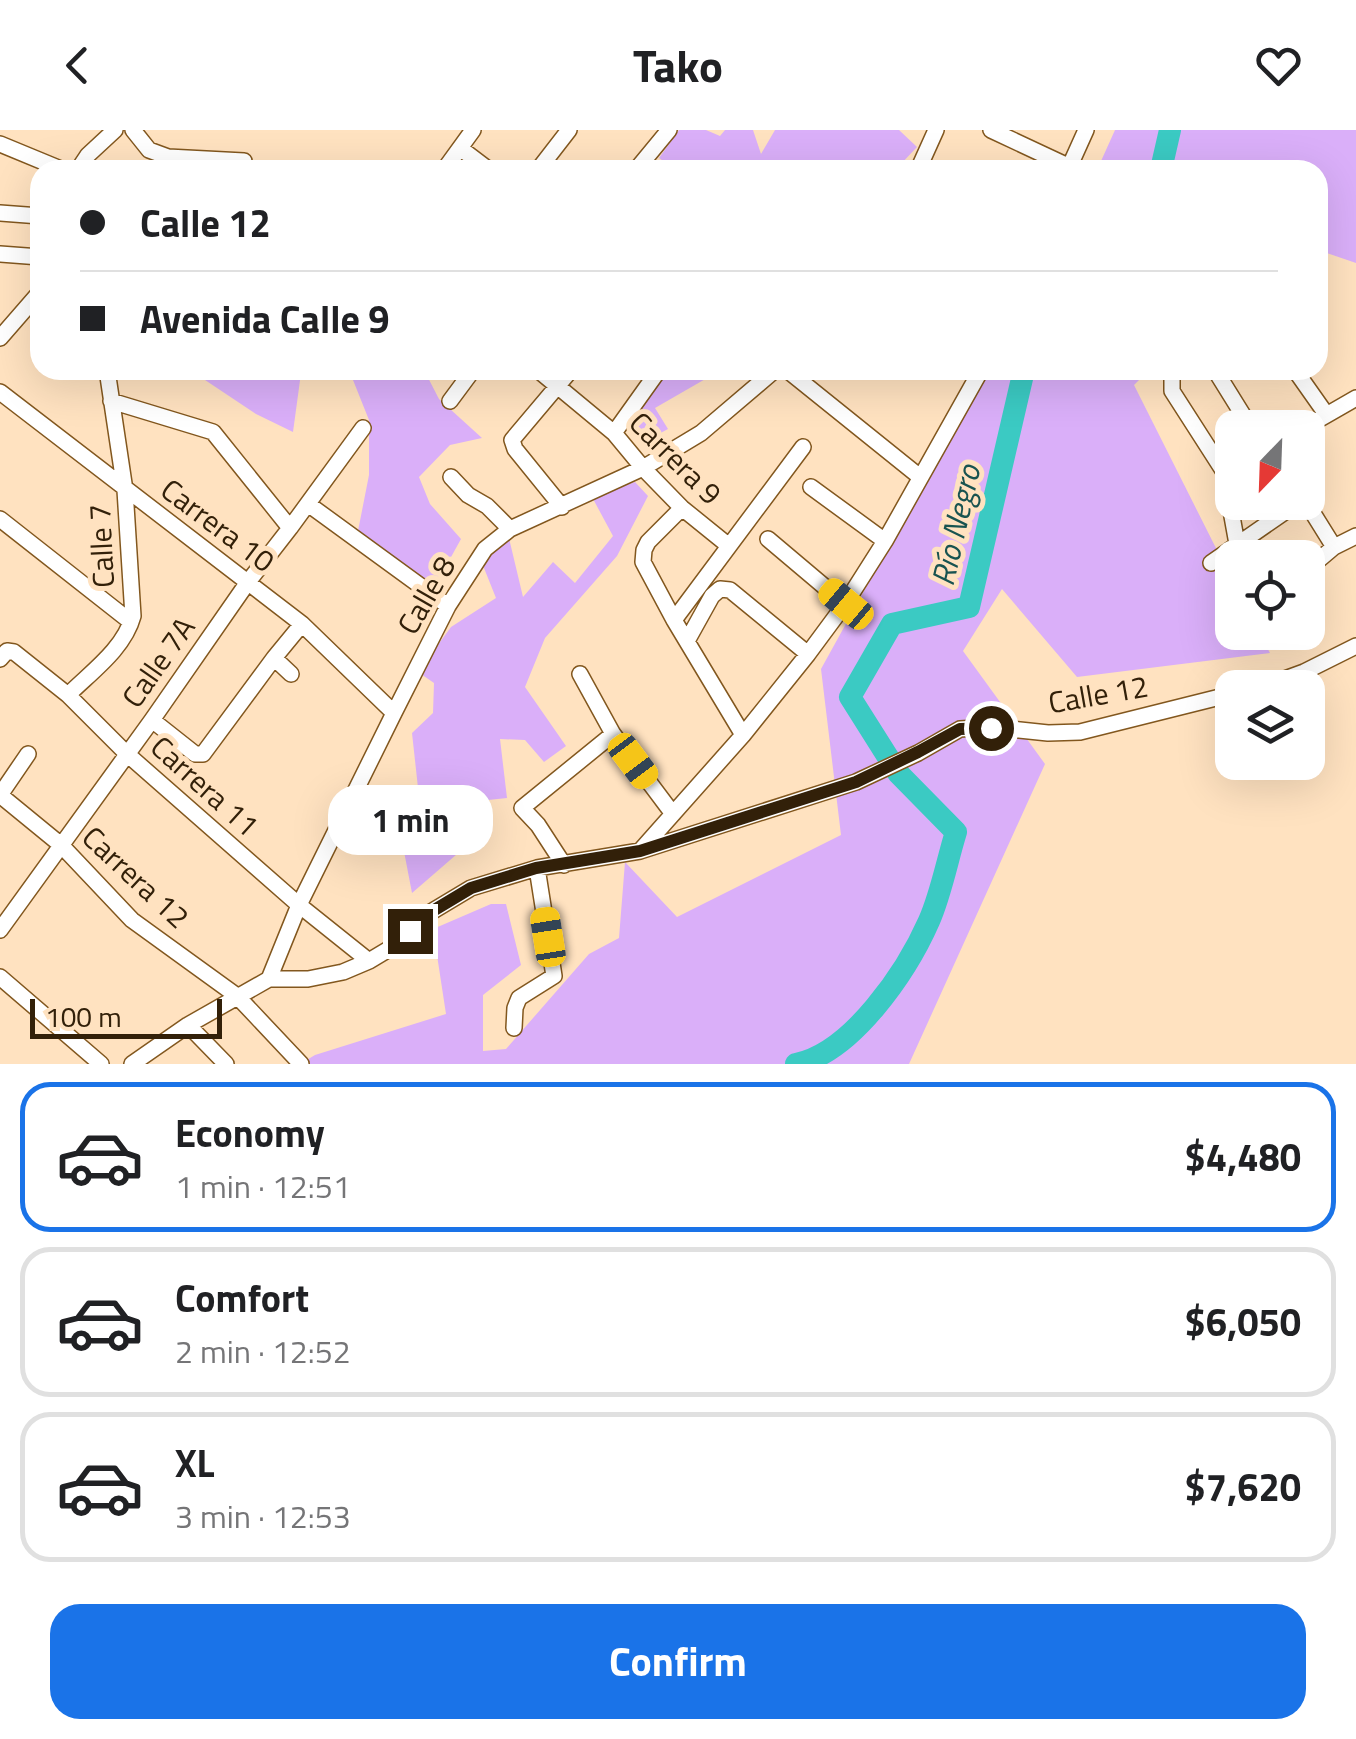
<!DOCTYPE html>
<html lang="en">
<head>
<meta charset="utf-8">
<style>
	body { margin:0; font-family:"Titillium Web",sans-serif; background:#f6f6f6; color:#202124; height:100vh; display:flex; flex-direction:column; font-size:38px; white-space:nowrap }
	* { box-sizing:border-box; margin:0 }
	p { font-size:32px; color:#757577 }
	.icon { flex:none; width:55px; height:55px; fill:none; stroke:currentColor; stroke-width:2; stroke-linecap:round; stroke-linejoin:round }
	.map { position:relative; height:934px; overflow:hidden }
	.panel { display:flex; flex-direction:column; background:#fff; flex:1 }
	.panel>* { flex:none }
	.hud { position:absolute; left:30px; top:30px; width:1298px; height:220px; border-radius:30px; box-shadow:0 10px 40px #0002; display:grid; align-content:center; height:220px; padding:0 50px; background:#fff }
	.needle { width:65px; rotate:203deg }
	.fabs { position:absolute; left:1215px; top:280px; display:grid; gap:20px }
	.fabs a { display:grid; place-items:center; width:110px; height:110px; border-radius:20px; background:#fff; box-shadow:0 10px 40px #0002; font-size:50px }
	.scale { position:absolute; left:30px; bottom:25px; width:192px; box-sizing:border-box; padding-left:10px; border:5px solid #322009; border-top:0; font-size:28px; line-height:35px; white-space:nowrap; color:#322009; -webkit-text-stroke:8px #ffe2c0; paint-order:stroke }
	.end { position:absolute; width:45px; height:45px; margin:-22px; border:12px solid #322009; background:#fff; box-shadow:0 0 0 5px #fff }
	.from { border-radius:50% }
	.bubble { position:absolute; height:70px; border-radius:30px; background:#fff; box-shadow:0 10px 40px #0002; font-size:32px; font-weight:700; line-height:70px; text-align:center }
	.car { position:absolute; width:30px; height:60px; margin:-30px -15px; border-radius:12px; box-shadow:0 0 8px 2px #0007; background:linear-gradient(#f5c518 24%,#345 0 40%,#f5c518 0 76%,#345 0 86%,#f5c518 0) }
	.hud b { display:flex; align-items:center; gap:35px; height:95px; font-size:38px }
	.hud b+b { border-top:2px solid #e0e0e0 }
	.hud i { width:25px; height:25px; background:#202124 }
	ul { padding:18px 0 0; list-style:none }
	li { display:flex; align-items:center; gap:30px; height:150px; margin:0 20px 15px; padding:0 30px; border:5px solid #e0e0e0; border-radius:30px }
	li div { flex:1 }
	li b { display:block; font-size:38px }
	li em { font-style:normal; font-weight:700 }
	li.on { border-color:#1a73e8 }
	li>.icon { width:90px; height:90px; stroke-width:1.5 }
	.primary-button { display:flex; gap:20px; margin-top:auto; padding:20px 50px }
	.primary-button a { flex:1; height:115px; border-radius:30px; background:#1a73e8; color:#fff; font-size:40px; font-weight:700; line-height:115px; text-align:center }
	header { display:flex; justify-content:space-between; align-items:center; height:130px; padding:0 50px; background:#fff; font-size:45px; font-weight:700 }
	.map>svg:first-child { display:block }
	.green { fill:#daaff9 }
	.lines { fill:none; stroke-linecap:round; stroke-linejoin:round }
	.river { stroke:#3bcac3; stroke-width:22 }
	.minor-casing { stroke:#82571e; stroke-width:18 }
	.minor { stroke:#fff; stroke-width:15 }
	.route { stroke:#322009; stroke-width:12 }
	.labels { text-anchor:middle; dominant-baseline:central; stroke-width:10; stroke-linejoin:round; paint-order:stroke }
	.street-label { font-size:30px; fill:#322009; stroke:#ffe2c0 }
	.water-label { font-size:32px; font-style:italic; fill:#185350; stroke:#ffe2c0 }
</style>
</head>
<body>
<header><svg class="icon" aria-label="back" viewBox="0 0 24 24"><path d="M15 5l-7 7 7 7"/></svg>Tako<svg class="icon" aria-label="heart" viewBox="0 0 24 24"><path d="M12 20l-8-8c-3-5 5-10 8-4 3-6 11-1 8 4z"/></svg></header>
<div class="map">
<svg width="1356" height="934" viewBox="0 0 1356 934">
	<rect width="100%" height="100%" fill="#ffe2c0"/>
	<!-- green -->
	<path class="green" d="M679,0H706L720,6L725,0H753L761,24L775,0H899L917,17L899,36L872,37L871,40H803L800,34L781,40H676L659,28Z
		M1115,0H1356V133L1318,120V40H1097Z
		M190,240H310L301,243L293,302L256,284Z
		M349,240H424L439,269L482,308L450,315L419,347L430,374L461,409L435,456L358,401L369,345V290Z
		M664,240H721L655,278L668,299L642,313L623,293Z
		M986,240H1149L1134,255L1232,450V502L1259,503L1270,523L1077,547L1002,459L963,521L1045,634L909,934H300L315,925L446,884L433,799L491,774H506L521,835L483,865V921L506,919L589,824L619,808L625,732L677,787L841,705L821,539Z
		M635,352L648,366L617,426L545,508L525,557L566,616L544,632L525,610L500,609L507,668L469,672L464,718L412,763L402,711L420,676L412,603L433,583L434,553L418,542L451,497L496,468L482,433L508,404L523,467L553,432L575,453L613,406L592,367Z"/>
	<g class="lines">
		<!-- river -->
		<path class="river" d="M1159,40L1162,35L1170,0
			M796,934C852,923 907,841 929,791C941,764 947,731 956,702L898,643L850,567L892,494L969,477L1024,240"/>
		<defs>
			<path id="minor" d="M133,0L149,20L168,27L244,31
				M991,0L1070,37
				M0,14L63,40
				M460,18L489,40
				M78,40L88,25L115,0
				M444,40L473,0
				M538,40L569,0
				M636,40L669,0
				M918,40L936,0
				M1068,40L1086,0
				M0,83L40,86
				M0,124L40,127
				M0,208L40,162
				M538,240L614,303L643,338L682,378L729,416
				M787,240L920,347
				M1172,240V261L1224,342L1237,414
				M1215,240L1251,298
				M1295,240L1326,284
				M0,262L302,494L394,583
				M111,271L213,302L290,398
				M450,271L473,240
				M1304,298L1356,268
				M614,303L659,240
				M451,347L468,365L487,376L510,399
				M811,357L885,411
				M1306,372L1334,417
				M308,374L448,476
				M562,377L515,319L512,310L571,240
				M682,378L648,412L644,420L643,432L674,490L743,605
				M0,389L131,492
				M768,409L845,474
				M1211,433L1299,372
				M1308,439L1334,417L1356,406
				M674,490L803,317
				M687,511L712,466L720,459L730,460L808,524
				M274,528L291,544
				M0,529L7,521L14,522L68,565L127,624L299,775L369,831
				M580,544L613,604L673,684
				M1260,558L1304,542L1356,516
				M68,565C91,542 124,519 133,486L125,360L107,240
				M152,590L195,624H203L274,528L302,494
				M0,665L61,715L132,790L237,866L301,934
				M0,665L28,624
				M640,721L856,652L918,623L960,599L991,597L1048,603L1080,602L1232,564
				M564,735L538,695L522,678L613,604
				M0,800L152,590L248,452L290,398L363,298
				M0,847L101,934
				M269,849L299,775L394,583L448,476L485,419L510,399L643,338L701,303L775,240
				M188,895L226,934
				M514,898L515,878L519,868L554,846L537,738
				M132,934L188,895L269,849H308L343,842L369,831L389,819L431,782L471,758L537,738L640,721L743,605L808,524L845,474L885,411L981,240"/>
		</defs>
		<!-- minor casing -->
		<use href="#minor" class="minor-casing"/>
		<!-- minor -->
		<use href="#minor" class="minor"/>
	</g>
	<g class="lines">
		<!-- route -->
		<path class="route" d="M410,801L431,782L471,758L536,738L640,721L856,652L918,622L960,599L991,598"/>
	</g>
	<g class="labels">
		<!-- street labels -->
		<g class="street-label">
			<text transform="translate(676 328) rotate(45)">Carrera 9</text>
			<text transform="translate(218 395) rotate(37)">Carrera 10</text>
			<text transform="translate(101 416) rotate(-93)">Calle 7</text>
			<text transform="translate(426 465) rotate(-60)">Calle 8</text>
			<text transform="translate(158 532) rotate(-55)">Calle 7A</text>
			<text transform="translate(1098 564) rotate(-10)">Calle 12</text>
			<text transform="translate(205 656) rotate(42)">Carrera 11</text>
			<text transform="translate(136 747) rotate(43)">Carrera 12</text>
		</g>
		<!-- water labels -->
		<g class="water-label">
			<text transform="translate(955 395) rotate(-77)">Río Negro</text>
		</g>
	</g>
</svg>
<div class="fabs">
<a><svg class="needle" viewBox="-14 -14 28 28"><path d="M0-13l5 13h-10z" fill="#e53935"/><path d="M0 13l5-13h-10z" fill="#757577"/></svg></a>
<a><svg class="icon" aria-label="locate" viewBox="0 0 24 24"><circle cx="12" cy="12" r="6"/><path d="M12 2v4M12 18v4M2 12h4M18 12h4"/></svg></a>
<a><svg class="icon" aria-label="layers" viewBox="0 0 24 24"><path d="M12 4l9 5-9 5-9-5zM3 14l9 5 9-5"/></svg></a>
</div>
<div class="scale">100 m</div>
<i class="end from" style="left:991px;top:598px"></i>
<i class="end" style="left:410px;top:801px"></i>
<div class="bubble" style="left:328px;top:655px;width:165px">1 min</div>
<i class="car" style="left:846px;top:474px;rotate:310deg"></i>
<i class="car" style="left:633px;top:631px;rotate:143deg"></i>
<i class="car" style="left:548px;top:807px;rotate:351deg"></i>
<div class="hud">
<b><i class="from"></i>Calle 12</b>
<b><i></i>Avenida Calle 9</b>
</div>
</div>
<section class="panel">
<ul>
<li class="on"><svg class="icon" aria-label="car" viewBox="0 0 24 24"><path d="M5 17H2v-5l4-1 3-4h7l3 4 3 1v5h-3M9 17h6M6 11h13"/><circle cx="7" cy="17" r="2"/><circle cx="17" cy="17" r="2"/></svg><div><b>Economy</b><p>1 min · 12:51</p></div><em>$4,480</em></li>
<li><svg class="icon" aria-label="car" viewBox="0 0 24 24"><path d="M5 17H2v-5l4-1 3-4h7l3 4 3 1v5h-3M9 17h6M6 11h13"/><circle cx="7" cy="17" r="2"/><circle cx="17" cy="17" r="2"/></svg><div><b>Comfort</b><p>2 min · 12:52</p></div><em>$6,050</em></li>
<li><svg class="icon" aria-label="car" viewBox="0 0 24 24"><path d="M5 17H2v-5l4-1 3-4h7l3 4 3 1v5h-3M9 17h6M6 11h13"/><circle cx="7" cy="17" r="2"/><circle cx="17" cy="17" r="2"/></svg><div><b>XL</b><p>3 min · 12:53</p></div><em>$7,620</em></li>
</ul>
<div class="primary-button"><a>Confirm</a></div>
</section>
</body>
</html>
